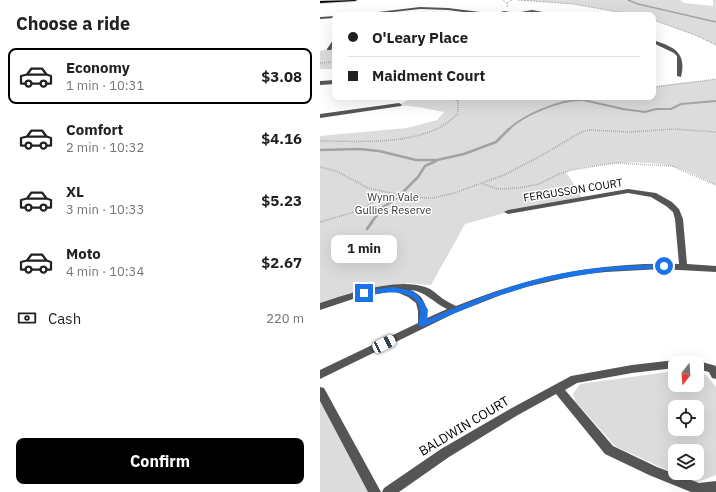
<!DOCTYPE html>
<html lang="en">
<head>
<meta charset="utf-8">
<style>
	body { margin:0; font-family:"IBM Plex Sans",sans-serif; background:#f2f2f2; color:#202124; height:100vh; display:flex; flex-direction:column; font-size:15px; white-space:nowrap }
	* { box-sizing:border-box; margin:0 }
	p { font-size:13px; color:#757577 }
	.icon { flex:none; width:22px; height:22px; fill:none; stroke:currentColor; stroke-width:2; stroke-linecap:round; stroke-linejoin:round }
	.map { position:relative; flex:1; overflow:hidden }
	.side { display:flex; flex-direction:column; background:#fff; width:320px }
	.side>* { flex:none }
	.banner { position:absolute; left:12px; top:12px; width:324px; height:88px; border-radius:8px; box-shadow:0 4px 16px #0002; display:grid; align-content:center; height:88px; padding:0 16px; background:#fff }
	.needle { width:26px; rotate:197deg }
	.tools { position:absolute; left:348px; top:356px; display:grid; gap:8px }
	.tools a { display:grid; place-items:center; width:36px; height:36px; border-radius:8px; background:#fff; box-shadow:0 4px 16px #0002; font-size:20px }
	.end { position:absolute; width:18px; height:18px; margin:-9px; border:5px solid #1a73e8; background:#fff; box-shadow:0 0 0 2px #fff }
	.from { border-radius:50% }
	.bubble { position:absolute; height:28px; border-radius:8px; background:#fff; box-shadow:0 4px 16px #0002; font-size:13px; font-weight:700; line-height:28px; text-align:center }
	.car { position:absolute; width:12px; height:24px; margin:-12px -6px; border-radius:5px; box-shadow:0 0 3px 1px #0007; background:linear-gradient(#fff 24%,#345 0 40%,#fff 0 76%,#345 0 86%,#fff 0) }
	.banner b { display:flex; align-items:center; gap:14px; height:38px; font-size:15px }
	.banner b+b { border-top:1px solid #e0e0e0 }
	.banner i { width:10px; height:10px; background:#202124 }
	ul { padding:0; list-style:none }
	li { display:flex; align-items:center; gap:12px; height:56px; margin:0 8px 6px; padding:0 8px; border:2px solid transparent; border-radius:8px }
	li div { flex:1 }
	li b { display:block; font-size:15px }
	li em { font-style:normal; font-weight:700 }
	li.active { border-color:#000 }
	li>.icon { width:36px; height:36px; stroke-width:1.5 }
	h2 { padding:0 16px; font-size:18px; line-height:48px }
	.pay { display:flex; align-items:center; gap:10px; height:44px; padding:0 16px; font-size:15px }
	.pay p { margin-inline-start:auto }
	.cta { display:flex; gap:8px; margin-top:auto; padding:8px 16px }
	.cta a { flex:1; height:46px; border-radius:8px; background:#000; color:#fff; font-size:16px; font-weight:700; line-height:46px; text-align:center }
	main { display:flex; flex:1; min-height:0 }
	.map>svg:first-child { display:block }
	.green { fill:#dcdcdc; fill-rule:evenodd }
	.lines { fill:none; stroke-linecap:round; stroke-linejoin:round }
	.stream-far3 { stroke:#a3a3a3; stroke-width:1.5 }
	.stream-far2 { stroke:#a3a3a3; stroke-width:2 }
	.stream-far1 { stroke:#a3a3a3; stroke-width:2.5 }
	.stream { stroke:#a3a3a3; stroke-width:3 }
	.primary-casing { stroke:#dbdbdb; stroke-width:2 }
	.path-far1 { stroke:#777; stroke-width:1; stroke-dasharray:0.5 1; stroke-linecap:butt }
	.path { stroke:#777; stroke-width:1.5; stroke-dasharray:0.5 1.5; stroke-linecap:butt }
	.minor { fill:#555; fill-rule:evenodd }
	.primary { fill:#000; fill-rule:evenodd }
	.route { fill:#1a73e8 }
	.labels { text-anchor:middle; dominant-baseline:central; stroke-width:3; stroke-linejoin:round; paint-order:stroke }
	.street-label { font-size:11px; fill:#000; stroke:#fff }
	.park-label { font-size:11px; fill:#333; stroke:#fff }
	.near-street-label { font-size:13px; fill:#000; stroke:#fff }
</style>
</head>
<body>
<main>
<section class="side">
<h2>Choose a ride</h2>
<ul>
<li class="active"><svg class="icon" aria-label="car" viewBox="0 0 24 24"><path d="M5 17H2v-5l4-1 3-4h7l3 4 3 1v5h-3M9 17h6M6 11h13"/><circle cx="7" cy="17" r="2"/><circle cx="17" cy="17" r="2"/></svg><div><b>Economy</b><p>1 min · 10:31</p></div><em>$3.08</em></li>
<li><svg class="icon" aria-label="car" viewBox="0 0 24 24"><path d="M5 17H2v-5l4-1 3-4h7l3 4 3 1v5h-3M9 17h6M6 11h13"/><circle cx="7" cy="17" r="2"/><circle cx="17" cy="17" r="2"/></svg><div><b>Comfort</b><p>2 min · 10:32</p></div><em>$4.16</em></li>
<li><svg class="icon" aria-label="car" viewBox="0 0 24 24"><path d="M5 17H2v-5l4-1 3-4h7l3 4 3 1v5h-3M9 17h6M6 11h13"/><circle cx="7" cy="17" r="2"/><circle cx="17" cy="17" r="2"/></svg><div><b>XL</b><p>3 min · 10:33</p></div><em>$5.23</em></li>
<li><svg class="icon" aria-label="car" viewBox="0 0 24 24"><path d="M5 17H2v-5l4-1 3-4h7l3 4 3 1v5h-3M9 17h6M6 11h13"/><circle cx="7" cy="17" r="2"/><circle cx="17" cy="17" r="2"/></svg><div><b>Moto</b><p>4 min · 10:34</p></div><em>$2.67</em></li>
</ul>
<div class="pay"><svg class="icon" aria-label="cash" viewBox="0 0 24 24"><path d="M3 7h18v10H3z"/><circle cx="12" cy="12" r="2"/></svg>Cash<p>220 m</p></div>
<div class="cta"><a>Confirm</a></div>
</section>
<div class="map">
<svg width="396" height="492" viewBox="0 0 396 492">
	<rect width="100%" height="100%" fill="#fff"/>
	<!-- green -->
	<path class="green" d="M198,0H360L364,3L393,6V0H396V45L375,35L333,20V15H315L253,4Z
		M9,49H15V69H0V51Z
		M396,79V185C381,178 366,169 350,166C318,159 284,164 252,170L246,172L263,199L188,212L145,224L111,285L87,283L73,289L53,291L0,307V136L87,128L117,120L124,112L99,107L79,105L93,97H333V87C354,83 375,82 396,79Z
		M355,371V385H377V371L386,375L396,387V475L375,483L295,446L256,402L253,394L260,384ZM355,407H377V429H355ZM355,451H377V473H355Z
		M0,391L55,492H0Z"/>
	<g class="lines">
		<!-- stream-far3 -->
		<path class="stream-far3" d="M308,0L318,4L396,22"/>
		<!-- stream-far2 -->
		<path class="stream-far2" d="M250,97L303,109L325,112L336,109H351L361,104L396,101
			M188,130C203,115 239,100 261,100"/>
		<!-- stream-far1 -->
		<path class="stream-far1" d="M0,150L40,149L59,151L96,160H117L144,154L176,142L189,129
			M83,192L98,177L105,166L116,161
			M51,223L63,207L76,199"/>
		<!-- stream -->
		<path class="stream" d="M47,229L52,222"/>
		<defs>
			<path id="primary" d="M37,0L35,1L0,3V1Z"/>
		</defs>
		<!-- primary casing -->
		<use href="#primary" class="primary-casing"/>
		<!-- path-far1 -->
		<path class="path-far1" d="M183,0L188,4
			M198,0L253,4L315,15
			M187,7L188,2L192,0
			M333,20L375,35L396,45"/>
		<!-- path -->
		<path class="path" d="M0,63L15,62
			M333,87L396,79
			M0,141C41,141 109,147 138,113V101L130,97
			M0,167L16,171L48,188L89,197L113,198L134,193L184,175L226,153L261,132L270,130L310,132L354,129L396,132
			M163,184L178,189L198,188L219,184L239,174L252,170L295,163L352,166L396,185
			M0,222L41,210L66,193"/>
		<!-- minor -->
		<path class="minor" d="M100,7L128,8L176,14L184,11L195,13L212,10L239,15L212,12L198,15L186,14L180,15H165L128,10L100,9L46,15H33Z
			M15,16V18L0,19V17Z
			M13,40H15V44L11,50H7V49Z
			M333,40C354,47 367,52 361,77L357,76V56L354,53L333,43Z
			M15,80V84L0,85V81Z
			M79,103L82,105L81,106L0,118V114Z
			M308,189L336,193L352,202L359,209L363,219L367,264L396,266V272L341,269L286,272L258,275L206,287L181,295L135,313L0,379V370L98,323V311L96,303L88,297L74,291L36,298L0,310V303C27,294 77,277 105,287C113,289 118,296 125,300C128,302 132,304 136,306C209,276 280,262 359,264L355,219L353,212L346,206L331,197L308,193L188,214L184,212L188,210ZM90,290C105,291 114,303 127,309L107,318C107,304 103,295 90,290Z
			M365,359C374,359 386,363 396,366V379L392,378L389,372L377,369V363H360L361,360Z
			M355,360L359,361L360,363H355V368L312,373L257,383L245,390L293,446L337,467L379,483L396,481V492H371L329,475L285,454L236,394L198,415L129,457L79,492H62L64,488L121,449L190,409L251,376L312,365Z
			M0,387L4,388L61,492H48L0,401Z"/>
		<!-- primary -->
		<use href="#primary" class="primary"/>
	</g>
	<!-- route -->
	<path class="route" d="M344,264L347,266L346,268L287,271L226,281L171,298L102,327L98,325C99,320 101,314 100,309C95,286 60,293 44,296L41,293L44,291L73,287L93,291L104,303L108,310L107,320C145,303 184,287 225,277C264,267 304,266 344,264Z"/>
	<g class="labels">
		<!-- street labels -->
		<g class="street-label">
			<text transform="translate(253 190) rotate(-9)">FERGUSSON COURT</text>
		</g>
		<!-- park labels -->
		<g class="park-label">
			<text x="73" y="197">Wynn Vale<tspan x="73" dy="13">Gullies Reserve</tspan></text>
		</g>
		<!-- near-street labels -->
		<g class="near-street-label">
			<text transform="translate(144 426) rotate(-31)">BALDWIN COURT</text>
		</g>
	</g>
</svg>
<div class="tools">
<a><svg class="needle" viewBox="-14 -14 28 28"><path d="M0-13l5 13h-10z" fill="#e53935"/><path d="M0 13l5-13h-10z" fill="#757577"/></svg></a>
<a><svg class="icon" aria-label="locate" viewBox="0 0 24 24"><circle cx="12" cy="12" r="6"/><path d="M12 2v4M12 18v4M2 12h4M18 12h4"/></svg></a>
<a><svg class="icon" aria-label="layers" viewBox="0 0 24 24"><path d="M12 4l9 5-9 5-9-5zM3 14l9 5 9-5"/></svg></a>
</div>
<i class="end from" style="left:344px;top:266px"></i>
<i class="end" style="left:44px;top:293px"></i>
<div class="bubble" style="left:11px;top:235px;width:66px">1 min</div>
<i class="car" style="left:64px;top:344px;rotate:64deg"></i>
<div class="banner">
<b><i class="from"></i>O'Leary Place</b>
<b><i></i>Maidment Court</b>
</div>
</div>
</main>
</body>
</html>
